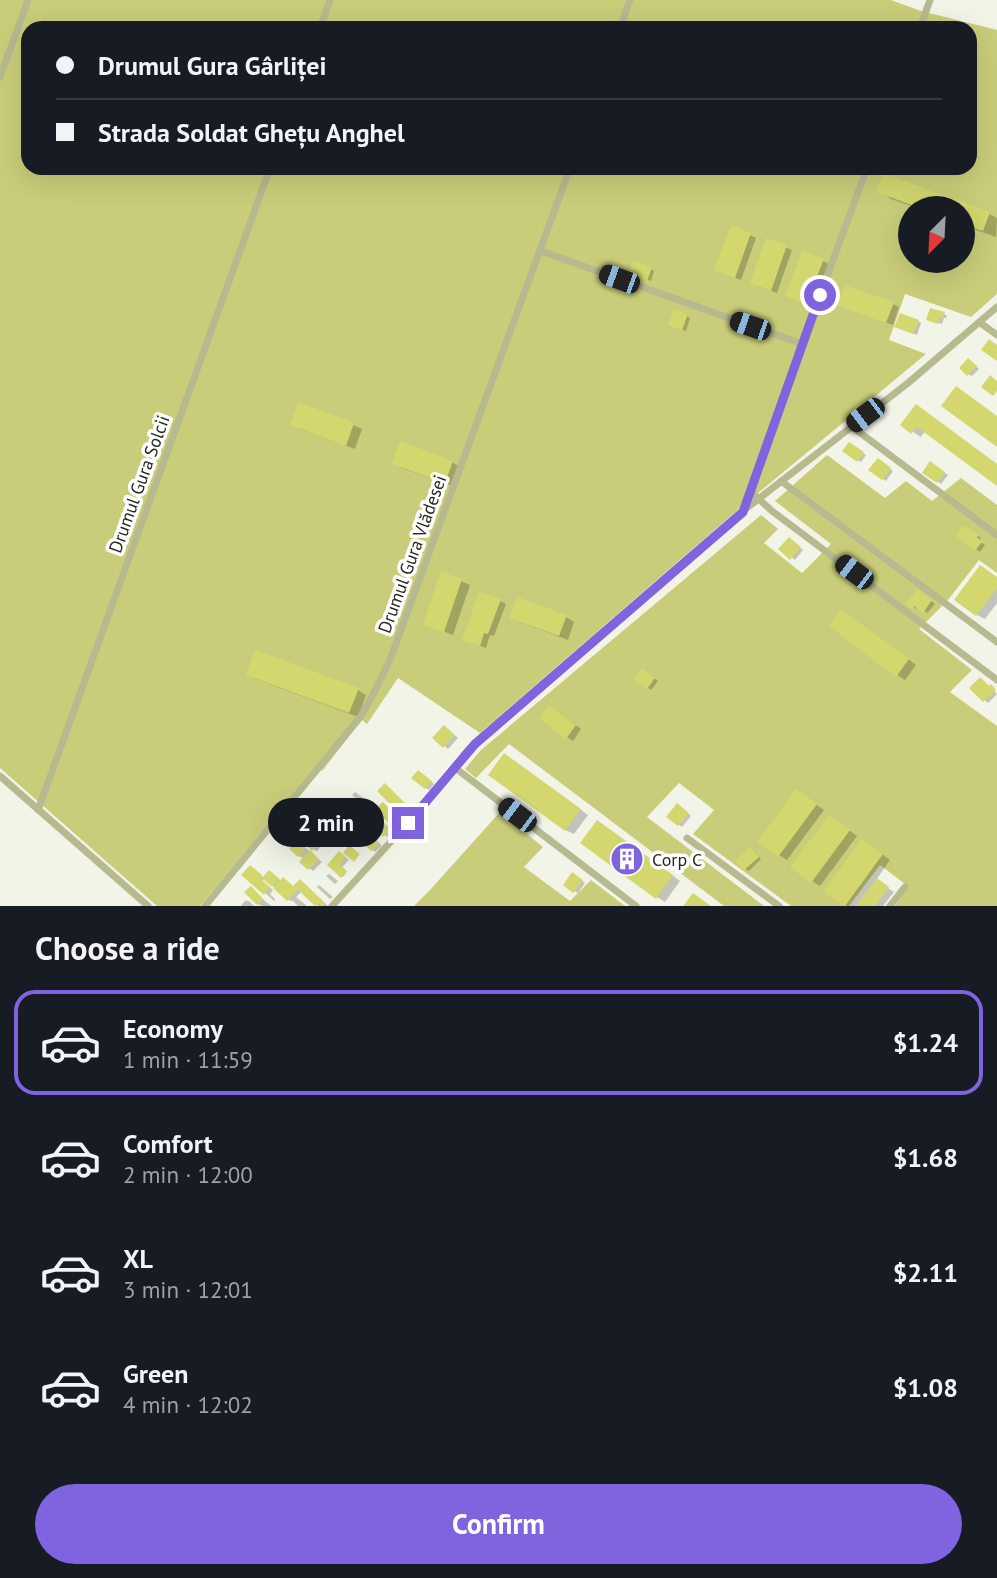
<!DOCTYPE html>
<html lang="en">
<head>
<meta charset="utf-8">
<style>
	body { margin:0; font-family:"PT Sans",sans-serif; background:#242831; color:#f1f3f6; height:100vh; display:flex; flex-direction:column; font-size:26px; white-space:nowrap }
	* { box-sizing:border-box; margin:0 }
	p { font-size:23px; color:#9ea1a6 }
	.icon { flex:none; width:38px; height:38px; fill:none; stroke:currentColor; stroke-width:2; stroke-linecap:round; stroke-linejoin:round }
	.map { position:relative; height:906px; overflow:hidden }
	.drawer { display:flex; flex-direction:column; background:#171b24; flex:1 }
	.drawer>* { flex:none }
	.top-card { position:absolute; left:21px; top:21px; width:956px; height:154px; border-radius:21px; box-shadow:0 7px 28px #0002; display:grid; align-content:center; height:154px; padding:0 35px; background:#171b24 }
	.needle { width:46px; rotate:204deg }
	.controls { position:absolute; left:898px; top:196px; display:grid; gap:14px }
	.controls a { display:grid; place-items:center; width:77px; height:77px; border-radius:50%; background:#171b24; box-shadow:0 7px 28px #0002; font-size:35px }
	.end { position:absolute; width:32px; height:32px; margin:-16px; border:9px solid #8063de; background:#fff; box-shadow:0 0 0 4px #fff }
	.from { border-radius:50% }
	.bubble { position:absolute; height:49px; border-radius:24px; background:#171b24; box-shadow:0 7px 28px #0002; font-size:23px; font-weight:600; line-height:49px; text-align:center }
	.car { position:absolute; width:21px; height:42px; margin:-21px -10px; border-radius:9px; box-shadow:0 0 5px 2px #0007; background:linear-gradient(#222 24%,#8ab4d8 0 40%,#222 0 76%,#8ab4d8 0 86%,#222 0) }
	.top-card b { display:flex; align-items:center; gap:24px; height:66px; font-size:26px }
	.top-card b+b { border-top:2px solid #363941 }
	.top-card i { width:18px; height:18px; background:#f1f3f6 }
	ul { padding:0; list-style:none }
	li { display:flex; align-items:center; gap:21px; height:105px; margin:0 14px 10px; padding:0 21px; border:4px solid transparent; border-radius:21px }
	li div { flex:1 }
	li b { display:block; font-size:26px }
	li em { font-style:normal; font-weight:600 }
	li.current { border-color:#8063de }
	li>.icon { width:63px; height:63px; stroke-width:1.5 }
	h2 { padding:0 35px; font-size:32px; line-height:84px }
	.button { display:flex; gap:14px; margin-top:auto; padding:14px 35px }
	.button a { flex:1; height:80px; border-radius:42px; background:#8063de; color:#fff; font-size:28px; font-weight:600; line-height:80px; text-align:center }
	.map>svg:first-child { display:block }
	.green { fill:#c9cd79; fill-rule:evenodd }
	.shadow { fill:#0003 }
	.building { fill:#d3d76e }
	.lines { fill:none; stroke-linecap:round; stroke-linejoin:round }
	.minor { stroke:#b7b98f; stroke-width:7 }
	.route { stroke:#8063de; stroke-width:9 }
	.labels { text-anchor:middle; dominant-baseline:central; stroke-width:7; stroke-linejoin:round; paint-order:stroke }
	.street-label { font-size:18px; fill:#262722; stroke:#fff }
	.poi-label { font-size:18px; fill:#262722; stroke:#fff; text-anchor:start }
</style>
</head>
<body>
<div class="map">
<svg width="997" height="906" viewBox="0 0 997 906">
	<rect width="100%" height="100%" fill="#f3f4e8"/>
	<!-- green -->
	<path class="green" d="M0,0H891L921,11L997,30V294L971,317L905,294L889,340L926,354L741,507L480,733L398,678L367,724L362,720L322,771L316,766L200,906H157L0,768ZM28,28H970V168H28ZM910,208H962V261H910Z
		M827,455L885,498L906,481L932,501L961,478L997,505V573L979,560L948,600L919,629L972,670L950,692L997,726V906H895L909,887L880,865L849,906H791L693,834L714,810L679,783L647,817L764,906H724L509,744L476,778L465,769L481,750L761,515L778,529L764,543L802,573L831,544L775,501Z
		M500,812L543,847L524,867L570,901L591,880L625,906H414L430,890Z"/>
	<!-- shadow -->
	<path class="shadow" d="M884,175L989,214L997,218L996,237L962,225V208H917L891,199L878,191Z
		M732,227L756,238L741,280L722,273Z
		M767,240L792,250L777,293L758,286Z
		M823,261L829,264L813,306L793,299Z
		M651,269L654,271L651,281L634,275Z
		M893,304L899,307L893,325L846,308Z
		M944,314L947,316L946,318H944L942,324L932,321Z
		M687,316L690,318L686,331L673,326Z
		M918,321L921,323L917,335L900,329Z
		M972,362L979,369L972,376L968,374Z
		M299,405L353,425L362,429L355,449L300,429Z
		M916,406L997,464V484L925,431L921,437L902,425Z
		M849,444L866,455L861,462L845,451Z
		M452,462L460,467L453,486L402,468L394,463Z
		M882,462L893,471L886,481L883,479Z
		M930,463L948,475L941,484L924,472Z
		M970,530L981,538L979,541L985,545L980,552L957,535Z
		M793,541L803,550L795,560L781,549Z
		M997,578V603L985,619L977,615Z
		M461,581L470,585L453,635L425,624Z
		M921,593L935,604L927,613L918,607L916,609L908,603Z
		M500,601L506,604L494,636L490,635L486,648L470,642Z
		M850,616L916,665L905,680L897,675Z
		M511,617H566L574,622L568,640L520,622Z
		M642,670L658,681L651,690L636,679Z
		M248,674L358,690L366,695L358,717L256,679Z
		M984,681L997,694L988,703L971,688Z
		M556,710L581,729L573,741L567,737Z
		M448,729L458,738L448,749L435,738Z
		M513,760L588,815L574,834L565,830Z
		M422,774L434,784L429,790L426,788Z
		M389,788L409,808L404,813L400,811Z
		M355,792L363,798L360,802L352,795Z
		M804,796L824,810L787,860L779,855Z
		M311,803L320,809L315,815L309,811L310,809L308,807Z
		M383,804L401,821L395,826L377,809Z
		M681,808L691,816L682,827L669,817Z
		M295,810L302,815L298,819L292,814Z
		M376,815L393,832L388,837L384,835Z
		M838,822L857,836L820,886L812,881Z
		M606,827L680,881L665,902L657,897Z
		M363,828L382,846L375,852L372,850Z
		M317,843L321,846L317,851L313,849Z
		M301,844L322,862L313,871L302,862L304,859L299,856Z
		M871,846L890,860L876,880L894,892L883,906H847L826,891Z
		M754,851L761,859L749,871L745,869Z
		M343,855L349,860L342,867L347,872L343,877L329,865Z
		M250,867L264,878L270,872L281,881L283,879L287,881L294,888L301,881L328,906H318L302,891L296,897L307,906H298L293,901L288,900L265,878L262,881L273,890L270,894L275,899L274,901L244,874Z
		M329,874L338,881L335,884L326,876Z
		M573,874L585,883L578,893L574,891Z
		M319,885L333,897L330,899L317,887Z
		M254,890L266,902L272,906H262L258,904Z
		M246,900L250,902L254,906H242L241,905Z"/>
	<!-- building -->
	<path class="building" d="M883,173L990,212L983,231L962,224V208H920L876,192Z
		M731,225L751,233L735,278L714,270Z
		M766,238L787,245L771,291L750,283Z
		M802,251L824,259L806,304L785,296Z
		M633,260L652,267L647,281L628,274Z
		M845,285L894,302L886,323L838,306Z
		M930,308L945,312L943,318L940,317L938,324L926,320Z
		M673,309L688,314L682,330L668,325Z
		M900,313L919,320L913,334L894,327Z
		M989,339L997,345V361L981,350Z
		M968,358L977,366L967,376L959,368Z
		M990,375L997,381V391L993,396L981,387Z
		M956,386L997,416V447L941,406Z
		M298,402L354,423L346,446L290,425Z
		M916,404L997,464V486L917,427L911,434L900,425Z
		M400,441L453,461L445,483L392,464Z
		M849,442L864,452L857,462L842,451Z
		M878,458L891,468L882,480L868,470Z
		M930,461L945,472L937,483L922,473Z
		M962,526L964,528L966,526L978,535L977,537L982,542L975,551L955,536Z
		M789,537L801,547L790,560L778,549Z
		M980,565L997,577V588L976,616L954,600Z
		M441,571L462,579L444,632L423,625Z
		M917,589L932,600L923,613L914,606L912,609L906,604Z
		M479,592L501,599L488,634L484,633L480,646L462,640Z
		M517,597L567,615L559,636L509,618Z
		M841,609L909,659L896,677L829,626Z
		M255,650L359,688L349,713L246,675Z
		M642,668L655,678L647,689L633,680Z
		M980,677L989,686L991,684L996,690L983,702L969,688Z
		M549,705L576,725L566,739L539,718Z
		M444,725L455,735L443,748L432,738Z
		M504,753L581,809L565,831L488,775Z
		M418,770L432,781L425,789L411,778Z
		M385,783L407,805L399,813L377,791Z
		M796,789L817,804L778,857L757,842Z
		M383,802L398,818L390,825L375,809Z
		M677,803L689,813L678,826L666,817Z
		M372,811L391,829L383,837L365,819Z
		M829,815L850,830L811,883L790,867Z
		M306,820L316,829L310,836L300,827Z
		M597,820L673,875L656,899L580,843Z
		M359,823L379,843L371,851L351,832Z
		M296,828L312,840L314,838L319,843L312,851L292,832Z
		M288,830L306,849L298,857L289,849L292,845L283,835Z
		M862,839L883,854L845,906H843L824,891Z
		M349,845L360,854L354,862L343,853Z
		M750,847L759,857L744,870L735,861Z
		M310,850L319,859L308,870L299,862Z
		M339,851L346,857L340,864L347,871L341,878L327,865Z
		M250,865L262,875L260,878L270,887L264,895L241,875Z
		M269,870L280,879L272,887L262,878Z
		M572,872L583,880L573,893L563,885Z
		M283,877L293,886L300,879L325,903L323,906L318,904L315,906L298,890L287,901L273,888Z
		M877,878L889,887L875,906H856Z
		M251,886L263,899L257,905L244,892Z
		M693,893L711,906H683Z"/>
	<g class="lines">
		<!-- minor -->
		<path class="minor" d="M320,28L330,0
			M620,28L630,0
			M920,28L930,0
			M0,77L28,0
			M541,251L802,344
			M979,322L997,335
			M851,426L997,535
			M781,481L997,642
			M750,491L772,511L997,680
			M744,510L802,344L867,168
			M454,767L636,906
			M0,776L148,906
			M38,810L270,168
			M687,838L779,906
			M205,906L361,716L377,687L391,657L570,168
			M332,906L418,812L468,750L494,726L743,511L908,383L997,307
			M890,906L905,887"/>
	</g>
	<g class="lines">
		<!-- route -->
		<path class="route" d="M408,823L475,744L743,512L820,295"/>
	</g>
	<!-- icons -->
	<defs>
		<symbol id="building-disc" viewBox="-11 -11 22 22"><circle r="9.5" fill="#8063de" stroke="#fff"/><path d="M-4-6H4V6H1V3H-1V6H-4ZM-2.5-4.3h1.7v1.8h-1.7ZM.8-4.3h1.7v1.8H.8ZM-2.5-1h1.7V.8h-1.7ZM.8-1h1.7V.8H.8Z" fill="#fff"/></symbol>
	</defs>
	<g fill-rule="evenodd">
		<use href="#building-disc" x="608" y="840" width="38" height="38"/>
	</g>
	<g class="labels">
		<!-- street labels -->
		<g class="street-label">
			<text transform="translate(139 484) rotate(-70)">Drumul Gura Solcii</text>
			<text transform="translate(412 554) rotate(-70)">Drumul Gura Vlădesei</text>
		</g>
		<!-- poi labels -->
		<g class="poi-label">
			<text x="652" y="859">Corp C</text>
		</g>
	</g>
</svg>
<div class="controls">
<a><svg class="needle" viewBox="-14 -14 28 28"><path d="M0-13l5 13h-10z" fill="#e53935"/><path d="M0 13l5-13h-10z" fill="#9ea1a6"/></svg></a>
</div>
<i class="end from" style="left:820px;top:295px"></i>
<i class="end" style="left:408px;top:823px"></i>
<div class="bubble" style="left:268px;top:798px;width:116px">2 min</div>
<i class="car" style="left:619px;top:279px;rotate:290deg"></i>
<i class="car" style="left:750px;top:326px;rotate:289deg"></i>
<i class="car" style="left:865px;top:415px;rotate:233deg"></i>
<i class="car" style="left:854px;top:572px;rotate:307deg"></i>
<i class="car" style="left:517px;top:815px;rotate:307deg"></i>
<div class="top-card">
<b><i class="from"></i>Drumul Gura Gârliței</b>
<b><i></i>Strada Soldat Ghețu Anghel</b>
</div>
</div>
<section class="drawer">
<h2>Choose a ride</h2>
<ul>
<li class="current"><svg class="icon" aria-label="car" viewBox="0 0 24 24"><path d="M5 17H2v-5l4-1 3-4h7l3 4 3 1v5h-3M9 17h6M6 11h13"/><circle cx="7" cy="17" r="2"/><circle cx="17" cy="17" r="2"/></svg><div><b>Economy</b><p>1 min · 11:59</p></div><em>$1.24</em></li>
<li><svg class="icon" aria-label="car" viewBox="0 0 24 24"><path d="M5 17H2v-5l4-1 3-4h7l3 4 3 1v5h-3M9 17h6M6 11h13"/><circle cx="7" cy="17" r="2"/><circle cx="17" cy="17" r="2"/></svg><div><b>Comfort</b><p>2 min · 12:00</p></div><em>$1.68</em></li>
<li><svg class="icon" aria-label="car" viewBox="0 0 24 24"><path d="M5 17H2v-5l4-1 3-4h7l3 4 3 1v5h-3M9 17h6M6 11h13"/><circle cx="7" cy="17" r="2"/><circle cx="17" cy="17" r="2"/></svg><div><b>XL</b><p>3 min · 12:01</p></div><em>$2.11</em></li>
<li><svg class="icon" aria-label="car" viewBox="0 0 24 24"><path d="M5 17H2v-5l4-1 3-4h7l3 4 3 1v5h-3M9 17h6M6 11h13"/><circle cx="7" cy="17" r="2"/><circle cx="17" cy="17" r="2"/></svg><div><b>Green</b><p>4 min · 12:02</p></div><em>$1.08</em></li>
</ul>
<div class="button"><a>Confirm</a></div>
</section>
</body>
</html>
